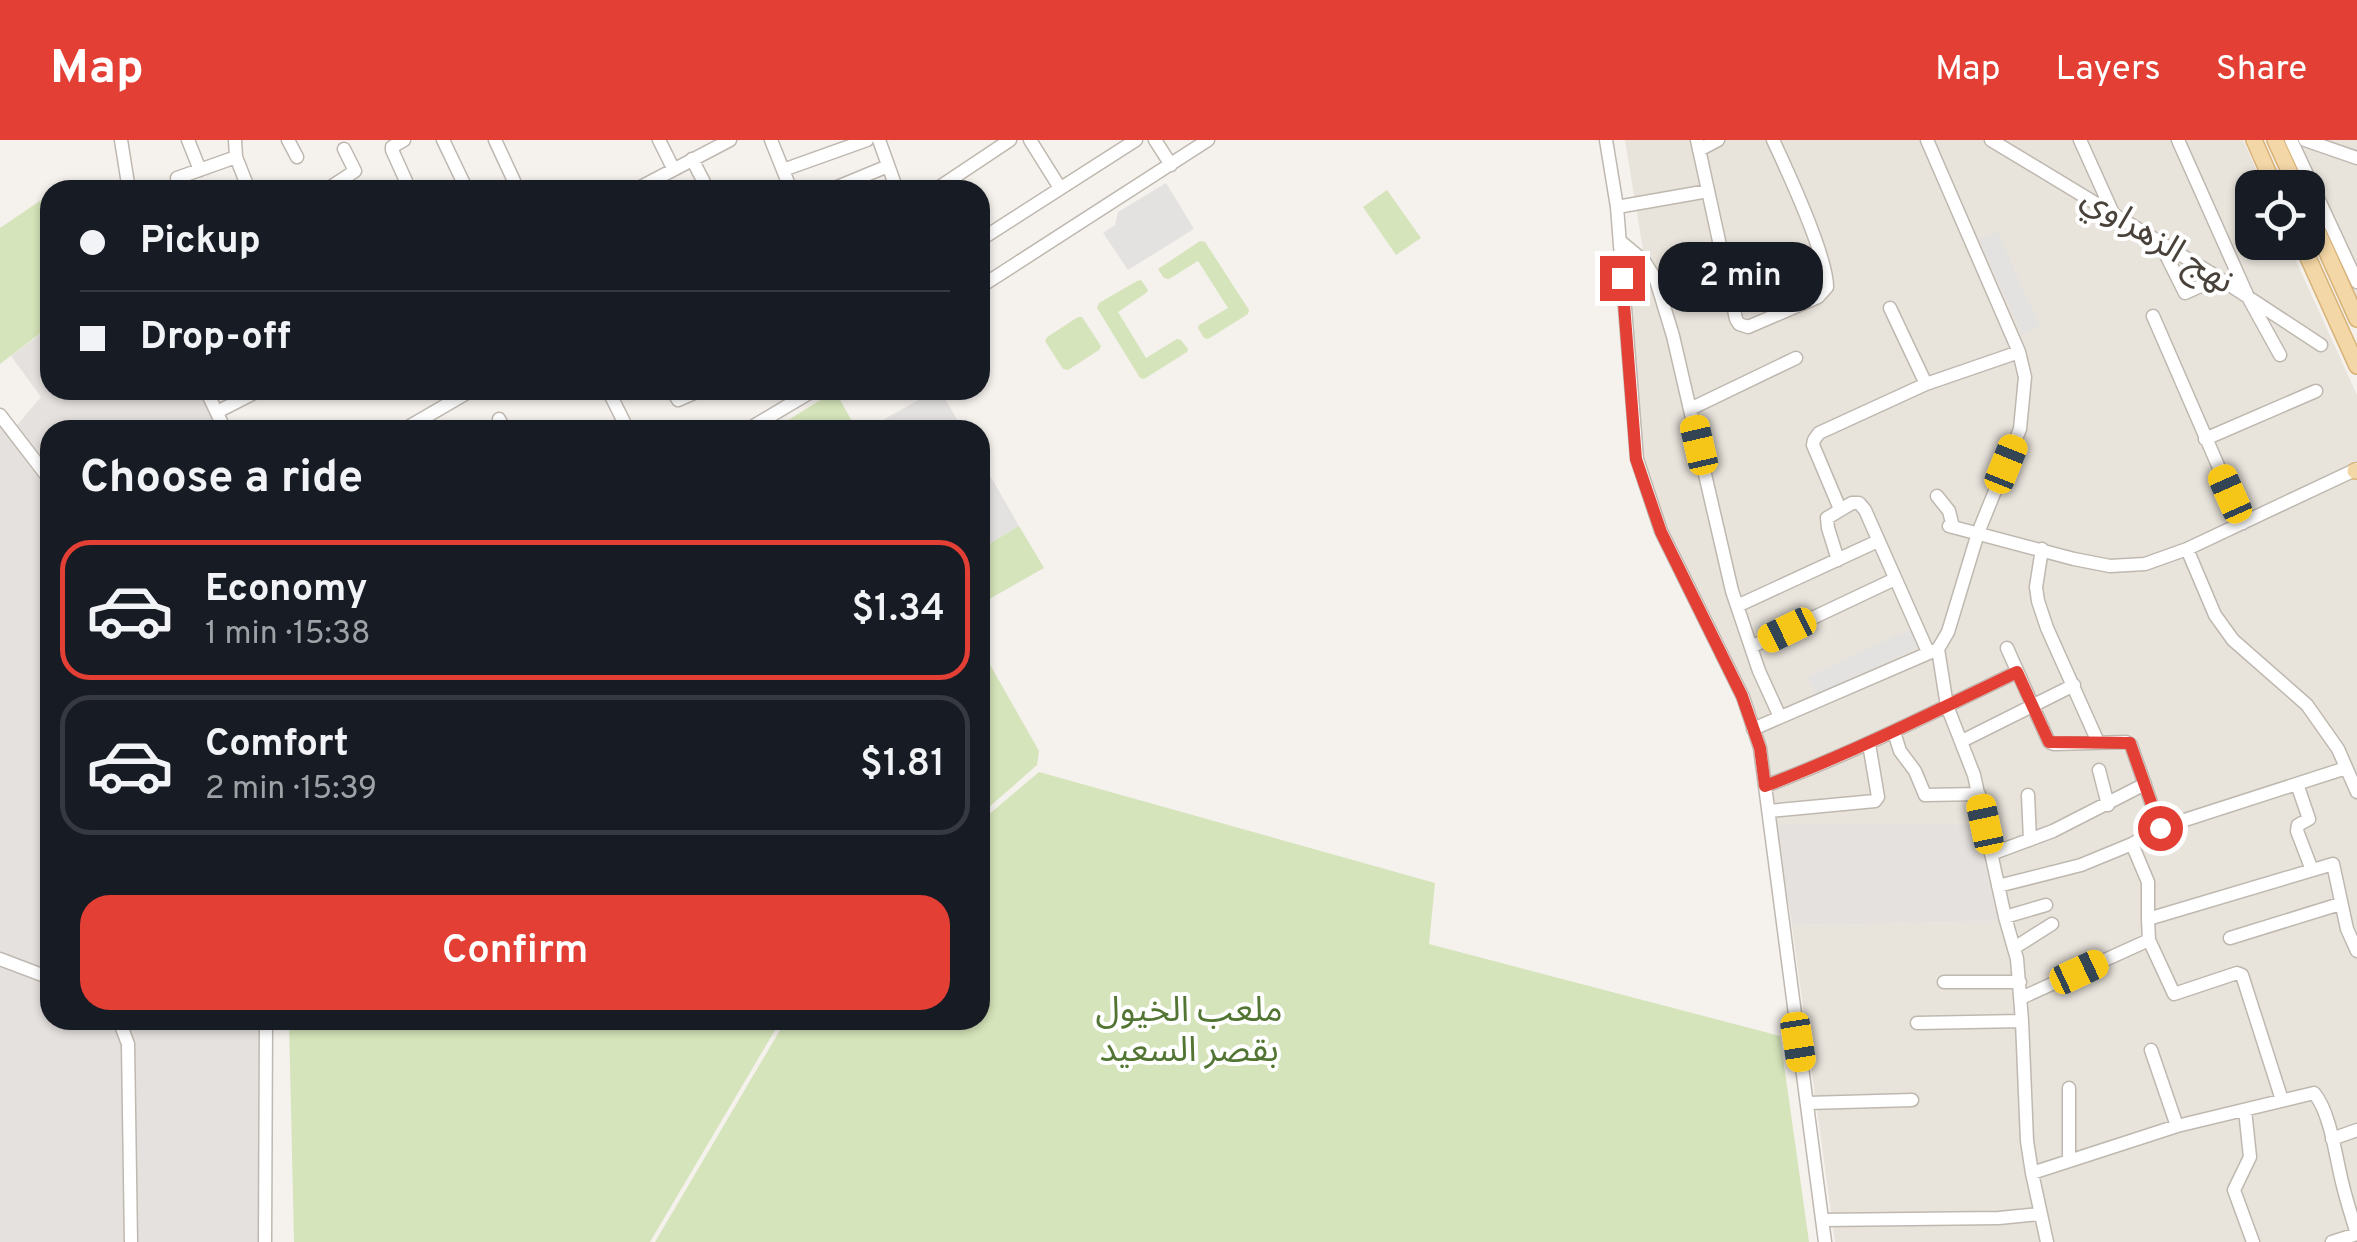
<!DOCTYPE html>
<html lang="en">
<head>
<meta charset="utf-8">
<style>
	body { margin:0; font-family:Overpass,"Noto Sans Arabic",sans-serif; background:#20242c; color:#f1f3f6; height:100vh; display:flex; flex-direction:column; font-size:38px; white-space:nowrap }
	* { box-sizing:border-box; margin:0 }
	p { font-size:32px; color:#9ea1a6 }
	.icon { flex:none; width:55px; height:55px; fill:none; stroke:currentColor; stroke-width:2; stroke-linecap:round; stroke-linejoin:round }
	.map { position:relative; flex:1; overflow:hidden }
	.details { position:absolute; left:40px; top:280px; width:950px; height:610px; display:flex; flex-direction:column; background:#171b24; border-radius:30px; box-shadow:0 2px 8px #0004 }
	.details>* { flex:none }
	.guide { position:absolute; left:40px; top:40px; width:950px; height:220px; border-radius:30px; box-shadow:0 2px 8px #0004; display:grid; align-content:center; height:220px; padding:0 40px; background:#171b24 }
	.buttons { position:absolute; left:2235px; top:30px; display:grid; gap:20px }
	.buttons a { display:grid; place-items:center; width:90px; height:90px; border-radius:20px; background:#171b24; box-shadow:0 2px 8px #0004; font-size:50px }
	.end { position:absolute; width:45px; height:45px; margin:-22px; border:12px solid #e33f35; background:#fff; box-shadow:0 0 0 5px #fff }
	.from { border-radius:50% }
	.bubble { position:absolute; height:70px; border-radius:30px; background:#171b24; box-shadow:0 2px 8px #0004; font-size:32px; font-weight:600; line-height:70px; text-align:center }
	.car { position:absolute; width:30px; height:60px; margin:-30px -15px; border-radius:12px; box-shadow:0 0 8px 2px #0007; background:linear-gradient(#f5c518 24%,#345 0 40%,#f5c518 0 76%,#345 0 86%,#f5c518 0) }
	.guide b { display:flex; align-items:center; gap:35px; height:95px; font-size:38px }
	.guide b+b { border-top:2px solid #363941 }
	.guide i { width:25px; height:25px; background:#f1f3f6 }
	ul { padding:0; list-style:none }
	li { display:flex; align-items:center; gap:30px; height:140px; margin:0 20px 15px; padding:0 20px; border:5px solid #363941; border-radius:30px }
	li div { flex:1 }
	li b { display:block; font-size:38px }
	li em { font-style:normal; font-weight:600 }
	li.selected { border-color:#e33f35 }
	li>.icon { width:90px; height:90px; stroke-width:1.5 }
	h2 { padding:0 40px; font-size:45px; line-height:120px }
	.button { display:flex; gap:20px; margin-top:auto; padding:20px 40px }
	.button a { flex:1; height:115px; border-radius:30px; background:#e33f35; color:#fff; font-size:40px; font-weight:600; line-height:115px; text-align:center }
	header { display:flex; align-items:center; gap:60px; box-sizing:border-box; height:140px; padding:0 50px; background:#e33f35; color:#fff }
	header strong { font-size:48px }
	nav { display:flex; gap:55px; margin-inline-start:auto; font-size:35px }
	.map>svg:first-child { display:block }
	.residential { fill:#e8e3db }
	.industrial { fill:#e5e1de }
	.green { fill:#d5e4ba }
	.parking { fill:#e4e2e0 }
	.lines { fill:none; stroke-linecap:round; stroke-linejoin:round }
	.minor-casing { stroke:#bfb8b0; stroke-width:15 }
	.major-casing { stroke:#d8b277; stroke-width:18 }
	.minor { stroke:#fff; stroke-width:12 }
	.major { stroke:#f4d7a6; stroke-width:15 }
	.route { stroke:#e33f35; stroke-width:12 }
	.labels { text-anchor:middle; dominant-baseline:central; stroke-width:8; stroke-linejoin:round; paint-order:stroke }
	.street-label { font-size:35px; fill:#49423b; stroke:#fff }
	.park-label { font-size:35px; fill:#527533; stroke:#fff }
</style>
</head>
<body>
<header>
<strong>Map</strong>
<nav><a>Map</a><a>Layers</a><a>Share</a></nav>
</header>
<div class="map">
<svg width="2357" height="1102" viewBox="0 0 2357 1102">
	<rect width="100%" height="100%" fill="#f5f1ed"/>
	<!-- residential -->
	<path class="residential" d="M1625,0H2243L2264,47L2252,48V102L2288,103L2357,255V1102H1835L1792,786L2001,781L1978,685H1776L1767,607L1749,552L1667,389L1643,316L1626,133L1643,110Z
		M2284,0H2357V162L2308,48L2306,47Z"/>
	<!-- industrial -->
	<path class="industrial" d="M50,187V250H205L224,290H50V344L12,291L41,257L11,216Z
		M0,286L50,353V880H260V1102H0Z
		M1776,685H1978L2002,781L1792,786Z"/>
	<!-- green -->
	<path class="green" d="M1387,50L1421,98L1396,115L1363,67Z
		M50,54V186L0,224V88Z
		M1200,101L1205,102L1249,170L1248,174L1208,199L1204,198L1198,188L1199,185L1228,168L1198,121L1169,139L1164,138L1158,129Z
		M1141,140L1148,150L1146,153L1118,172L1146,218L1177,199L1181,200L1188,209L1187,212L1144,239L1140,238L1097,168L1099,163L1137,141Z
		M1078,177H1082L1101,206L1099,210L1068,230L1063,229L1045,201L1047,197Z
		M835,251L857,290H772Z
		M1019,386L1044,428L984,462L980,454V409Z
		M980,507L1039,611L1037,625L980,675Z
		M1039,632L1435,743L1429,804L1780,896L1809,1102H655L786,880H980V682Z
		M289,880H781L650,1102H294Z"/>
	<!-- parking -->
	<path class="parking" d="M1166,43L1194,89L1128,130L1103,93L1115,85L1118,72Z
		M1997,91L2040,186L2022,195L1979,99Z
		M936,250H940L963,290H886L881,281Z
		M980,318L1019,386L980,409Z
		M1915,487L1923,505L1816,555L1807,537Z"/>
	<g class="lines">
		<defs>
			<path id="minor" d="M121,0L129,50
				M188,0L200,30
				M235,0L236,17L249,50
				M288,0L297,17
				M404,0L392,7V10L410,50
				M443,0L467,50
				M495,0L514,41L513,45L504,50
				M659,0L673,28
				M771,0L791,50
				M879,0L897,50
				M1030,0L1060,48
				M1155,0L1171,25
				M1606,0L1617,67L1637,319L1661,391L1743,557L1760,608L1825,1102
				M1697,0L1736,179L1739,184L1748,187L1818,157L1827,147C1827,116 1788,32 1773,0
				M1991,0L2219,138L2321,205
				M2080,0L2112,71
				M2178,0L2248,157L2280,215
				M2291,0L2357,142
				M2305,0L2357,18
				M1699,10L1718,0
				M692,19L708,50
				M783,30L867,0
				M177,38L236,17
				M326,50L355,31L344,9
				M635,50L730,0
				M830,50L888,26
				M935,50L1010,0
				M1617,67L1708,51
				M980,100L1136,0
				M1620,101L1644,121L1656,140L1673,196L1732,451L1759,531L1780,577
				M2161,105L2185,153L2219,138
				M980,147L1208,0
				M1890,168L1926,244
				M2153,176L2243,383
				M206,250L225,290
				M608,250L628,290
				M672,250L678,260L701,250
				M1690,269L1796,218
				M217,272L260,250
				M0,275L50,340
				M499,279L505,290
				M403,290L472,250
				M747,290L814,250
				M2205,299L2316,251
				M1937,356L1949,371L1953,387
				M1840,369L1813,305L1814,300L1819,293L1926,244L2019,212
				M1949,386L2074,419L2110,426L2145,424L2187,409L2357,329
				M2042,409L2036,447L2038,461L2047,488L2098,602
				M2187,409L2215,475L2233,500L2307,565L2338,609L2357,652
				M1838,420L1828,388L1827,378L1852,363H1859L1865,370L1928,512
				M1737,466L1878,401
				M1751,507L1895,439
				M2007,508L2049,602L2054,604L2126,602L2131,605L2160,688
				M1938,509L1947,566L1974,635L2005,777L2017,819L2022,881L2027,1001L2032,1033L2047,1102
				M1753,589L1938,509L1948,492L1978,393L2020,289L2025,237L2019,212L1927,0
				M1894,592L1900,611L1915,631L1925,655L1979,654
				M1962,601L2074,545
				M2099,630L2108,665
				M2297,644L2309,679L2298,685L2297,691L2312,730
				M1765,646C1852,614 1934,572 2017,532
				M2028,655L2030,700
				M1769,671L1875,661L1878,657L1869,604
				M2132,704L2148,742V779
				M1991,714L2053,691L2145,644
				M1998,746L2081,725L2132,704L2160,688L2346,628
				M2005,777L2046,765
				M2230,798L2340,764
				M2014,808L2052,784
				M0,819L50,838
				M1944,842H2020
				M2021,858L2149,800
				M119,880L128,904L131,1102
				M1917,883L2022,881
				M2151,910L2177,986
				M2282,960L2242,835L2237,833L2174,854L2149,800L2148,779L2333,724L2347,789L2357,811
				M1808,963L1912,960
				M2245,970L2250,1017L2234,1050L2253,1102
				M2332,999L2357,990
				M2069,1021V948
				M2032,1033L2177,986L2314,953C2331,973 2336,1020 2343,1046C2347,1062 2352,1078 2357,1094
				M1822,1080L1999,1078L2040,1074
				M265,1102L266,880
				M2332,1102L2357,1094"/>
			<path id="major" d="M2254,0L2275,48
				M2275,0L2297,48
				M2308,70L2357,179
				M2301,102L2357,226
				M2355,331H2357"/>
		</defs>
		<!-- minor casing -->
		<use href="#minor" class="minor-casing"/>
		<!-- major casing -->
		<use href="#major" class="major-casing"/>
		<!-- minor -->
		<use href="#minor" class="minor"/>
		<!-- major -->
		<use href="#major" class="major"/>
	</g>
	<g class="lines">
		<!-- route -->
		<path class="route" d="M1622,138L1636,319L1661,392L1742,556L1760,608L1765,646C1852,613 1934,572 2017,532L2049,602L2130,603L2160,688"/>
	</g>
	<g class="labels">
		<!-- street labels -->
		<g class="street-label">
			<text transform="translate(2157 101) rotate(32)">نهج الزهراوي</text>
		</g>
		<!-- park labels -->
		<g class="park-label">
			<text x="1189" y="872">ملعب الخيول<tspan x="1189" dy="40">بقصر السعيد</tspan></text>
		</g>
	</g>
</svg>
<div class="buttons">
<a><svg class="icon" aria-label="locate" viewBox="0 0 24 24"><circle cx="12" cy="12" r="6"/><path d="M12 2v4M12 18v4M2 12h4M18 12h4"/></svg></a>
</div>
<i class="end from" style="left:2160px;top:688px"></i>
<i class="end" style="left:1622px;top:138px"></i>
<div class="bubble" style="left:1658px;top:102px;width:165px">2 min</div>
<i class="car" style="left:1699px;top:305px;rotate:347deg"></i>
<i class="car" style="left:2006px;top:324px;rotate:22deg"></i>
<i class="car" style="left:2230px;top:354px;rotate:336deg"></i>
<i class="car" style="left:1787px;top:490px;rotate:244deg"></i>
<i class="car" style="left:1985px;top:684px;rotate:348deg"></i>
<i class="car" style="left:2079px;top:832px;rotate:65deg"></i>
<i class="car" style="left:1798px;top:902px;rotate:171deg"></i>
<div class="guide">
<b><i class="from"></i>Pickup</b>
<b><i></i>Drop-off</b>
</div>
<section class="details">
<h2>Choose a ride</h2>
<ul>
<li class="selected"><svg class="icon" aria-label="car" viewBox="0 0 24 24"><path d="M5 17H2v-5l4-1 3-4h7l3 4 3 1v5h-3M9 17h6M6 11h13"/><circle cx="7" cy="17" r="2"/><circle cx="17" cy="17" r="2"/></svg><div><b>Economy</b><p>1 min · 15:38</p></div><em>$1.34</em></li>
<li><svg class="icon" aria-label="car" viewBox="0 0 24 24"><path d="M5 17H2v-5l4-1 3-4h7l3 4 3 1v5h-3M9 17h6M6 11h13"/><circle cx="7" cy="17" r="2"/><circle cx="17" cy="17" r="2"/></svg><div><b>Comfort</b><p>2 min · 15:39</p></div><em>$1.81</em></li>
</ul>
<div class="button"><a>Confirm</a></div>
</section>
</div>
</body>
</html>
